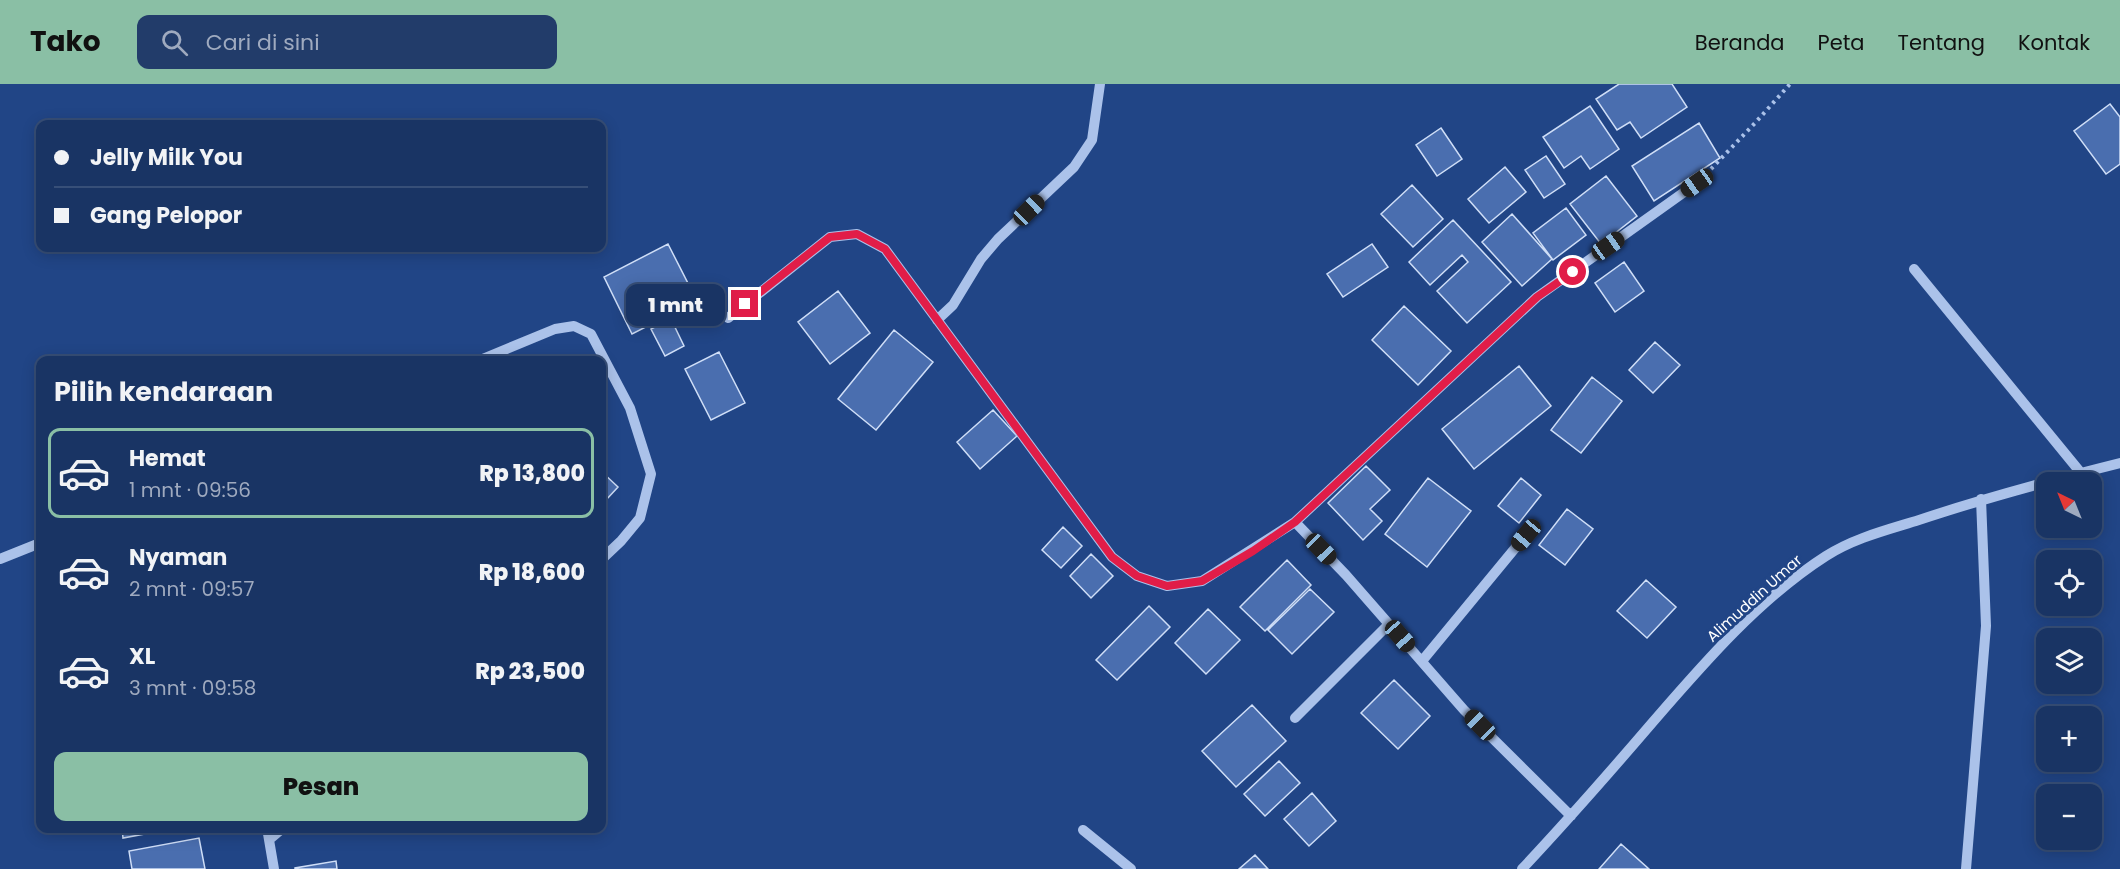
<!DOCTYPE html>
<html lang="id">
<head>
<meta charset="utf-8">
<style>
	body { margin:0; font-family:Poppins,sans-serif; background:#223c6a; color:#f1f3f6; height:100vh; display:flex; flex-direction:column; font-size:22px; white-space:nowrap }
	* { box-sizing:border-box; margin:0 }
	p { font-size:20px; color:#9faabf }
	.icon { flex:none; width:33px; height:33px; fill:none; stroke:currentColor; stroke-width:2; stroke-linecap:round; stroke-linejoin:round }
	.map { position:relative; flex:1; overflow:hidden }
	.drawer { position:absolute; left:36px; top:272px; width:570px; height:477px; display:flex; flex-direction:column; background:#193464; border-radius:12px; box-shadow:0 3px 15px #0003,0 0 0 2px #374f78 }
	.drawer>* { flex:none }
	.hud { position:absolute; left:36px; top:36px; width:570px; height:132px; border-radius:12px; box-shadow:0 3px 15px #0003,0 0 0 2px #374f78; display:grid; align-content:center; height:132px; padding:0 18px; background:#193464 }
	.needle { width:39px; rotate:317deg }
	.tools { position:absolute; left:2036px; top:388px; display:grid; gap:12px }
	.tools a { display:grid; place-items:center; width:66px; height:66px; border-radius:12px; background:#193464; box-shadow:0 3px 15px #0003,0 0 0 2px #374f78; font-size:30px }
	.end { position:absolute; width:27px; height:27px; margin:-14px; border:8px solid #e11d48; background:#fff; box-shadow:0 0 0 3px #fff }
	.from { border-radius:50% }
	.bubble { position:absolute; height:42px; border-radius:12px; background:#193464; box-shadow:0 3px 15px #0003,0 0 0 2px #374f78; font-size:20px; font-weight:800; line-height:42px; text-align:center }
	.car { position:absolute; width:18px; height:36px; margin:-18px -9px; border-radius:8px; box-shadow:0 0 4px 2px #0007; background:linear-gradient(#222 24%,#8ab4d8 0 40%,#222 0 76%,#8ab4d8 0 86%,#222 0) }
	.hud b { display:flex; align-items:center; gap:21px; height:57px; font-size:22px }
	.hud b+b { border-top:2px solid #374f78 }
	.hud i { width:15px; height:15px; background:#f1f3f6 }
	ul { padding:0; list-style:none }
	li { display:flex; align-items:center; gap:18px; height:90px; margin:0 12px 9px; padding:0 6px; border:3px solid transparent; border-radius:12px }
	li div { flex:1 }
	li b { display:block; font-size:22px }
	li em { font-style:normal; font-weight:800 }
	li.on { border-color:#8abfa5 }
	li>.icon { width:54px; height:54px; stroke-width:1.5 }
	h2 { padding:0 18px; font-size:27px; line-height:72px }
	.primary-button { display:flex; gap:12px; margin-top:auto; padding:12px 18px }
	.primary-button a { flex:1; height:69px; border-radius:12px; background:#8abfa5; color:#111; font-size:24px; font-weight:800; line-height:69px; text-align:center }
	header { display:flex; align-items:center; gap:36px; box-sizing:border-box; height:84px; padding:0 30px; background:#8abfa5; color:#111 }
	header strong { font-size:28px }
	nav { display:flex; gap:33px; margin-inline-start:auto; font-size:21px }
	.search { width:420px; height:54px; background:#223c6a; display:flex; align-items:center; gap:15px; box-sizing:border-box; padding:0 21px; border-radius:12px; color:#9faabf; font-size:22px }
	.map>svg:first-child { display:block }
	.building { fill:#4a6eaf; stroke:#cfdef7; stroke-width:1.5 }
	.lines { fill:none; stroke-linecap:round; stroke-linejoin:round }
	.path { stroke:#abc2ea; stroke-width:4; stroke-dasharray:3 4.5; stroke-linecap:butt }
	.minor { stroke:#abc2ea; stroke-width:10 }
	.route { stroke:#e11d48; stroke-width:8 }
	.labels { text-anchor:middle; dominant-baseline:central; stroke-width:6; stroke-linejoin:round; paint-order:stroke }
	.street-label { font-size:15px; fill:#fff; stroke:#214586 }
</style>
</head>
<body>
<header>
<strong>Tako</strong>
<div class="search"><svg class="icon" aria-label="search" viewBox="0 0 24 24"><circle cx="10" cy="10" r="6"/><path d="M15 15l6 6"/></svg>Cari di sini</div>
<nav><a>Beranda</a><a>Peta</a><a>Tentang</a><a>Kontak</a></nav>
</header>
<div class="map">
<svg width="2120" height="785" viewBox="0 0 2120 785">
	<rect width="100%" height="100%" fill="#214586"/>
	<!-- building -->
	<path class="building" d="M1619,0H1672L1687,23L1641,54L1630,38L1617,46L1596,15Z
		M2110,20L2120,33V80L2106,90L2074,47Z
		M1590,22L1619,65L1590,85L1581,72L1564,84L1543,53Z
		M1699,39L1720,74L1654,117L1632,82Z
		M1441,44L1462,75L1437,92L1416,61Z
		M1546,72L1565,100L1544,114L1525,86Z
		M1505,83L1526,108L1489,139L1468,115Z
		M1606,92L1637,132L1601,160L1570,120Z
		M1412,101L1443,135L1413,163L1381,130Z
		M1566,124L1586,151L1553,176L1533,149Z
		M1512,130L1552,175L1522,202L1482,158Z
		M1453,136L1511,198L1467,239L1437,207L1468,178L1462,171L1430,201L1409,178Z
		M668,160L697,217L632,250L604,193Z
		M1372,160L1388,183L1343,213L1327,190Z
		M1624,178L1644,207L1615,228L1595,199Z
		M838,207L870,249L830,280L798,238Z
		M1404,222L1451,267L1418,301L1372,256Z
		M671,235L684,262L665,272L651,245Z
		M894,246L933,278L876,346L838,315Z
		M1655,258L1680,281L1653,309L1629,286Z
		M719,268L745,319L711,336L685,285Z
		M1519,282L1551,322L1474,385L1442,345Z
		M1592,293L1622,317L1581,369L1551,346Z
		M993,326L1017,352L980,385L957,358Z
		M1366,382L1390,406L1370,425L1382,437L1363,456L1328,419Z
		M602,388L618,403L605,417L602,413Z
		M1428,394L1471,427L1427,483L1385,450Z
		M1521,394L1541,411L1519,439L1498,422Z
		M1567,425L1593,445L1565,481L1539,461Z
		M1063,443L1082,462L1061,484L1042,466Z
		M1091,470L1113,492L1091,514L1070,492Z
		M1287,476L1311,501L1265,547L1240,523Z
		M1646,496L1676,523L1647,554L1617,527Z
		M1310,505L1334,528L1292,570L1268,546Z
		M1149,522L1170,543L1117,596L1096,576Z
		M1208,525L1240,556L1206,590L1175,559Z
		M1394,596L1430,632L1398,665L1361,629Z
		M1252,621L1286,657L1236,703L1202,667Z
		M1279,677L1300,699L1265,732L1244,710Z
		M1312,709L1336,737L1309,762L1284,735Z
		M122,744H177L123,754Z
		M199,754L205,785H132L129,767Z
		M1621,760L1649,785H1599Z
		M1255,771L1268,785H1239Z
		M336,777L337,785H295V784Z"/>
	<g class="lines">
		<!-- path -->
		<path class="path" d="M1711,85L1756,38L1790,0"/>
		<!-- minor -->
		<path class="minor" d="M1914,185L2081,389
			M728,234L830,153L857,150L885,165L1112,473L1137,492L1167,502L1202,497L1295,438L1346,491L1464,626L1571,732
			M937,236L953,221L981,175L998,155L1074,83L1092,56L1100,0
			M480,276L555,245L574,242L591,250L630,324L651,390L640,434L621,457L602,475
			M1295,438L1537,213L1697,99
			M0,475L40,459
			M1422,577L1526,451
			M1295,634L1389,540
			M267,744L274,785
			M1083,746L1131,785
			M270,755L283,744
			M1522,785C1567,737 1610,688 1652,639C1704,579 1759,515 1826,472C1854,454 1887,446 1919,436C1985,414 2052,396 2120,379
			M1966,785L1986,542L1981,415"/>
	</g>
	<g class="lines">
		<!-- route -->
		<path class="route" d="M745,220L830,153L857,150L885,165L1112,473L1137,492L1167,502L1202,497L1253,467L1295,438L1537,213L1573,188"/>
	</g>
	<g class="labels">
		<!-- street labels -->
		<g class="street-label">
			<text transform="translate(1754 514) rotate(-42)">Alimuddin Umar</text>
		</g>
	</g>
</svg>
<div class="tools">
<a><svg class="needle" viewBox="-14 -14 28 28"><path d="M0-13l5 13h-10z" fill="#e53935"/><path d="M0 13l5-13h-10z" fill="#9faabf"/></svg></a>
<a><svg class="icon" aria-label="locate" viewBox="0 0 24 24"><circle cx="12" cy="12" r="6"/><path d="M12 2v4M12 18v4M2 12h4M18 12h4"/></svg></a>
<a><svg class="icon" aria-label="layers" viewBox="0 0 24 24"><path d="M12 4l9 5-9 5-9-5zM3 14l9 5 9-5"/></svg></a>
<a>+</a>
<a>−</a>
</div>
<i class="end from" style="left:1573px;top:188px"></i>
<i class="end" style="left:745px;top:220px"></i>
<div class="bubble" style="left:626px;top:200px;width:99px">1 mnt</div>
<i class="car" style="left:1697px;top:99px;rotate:235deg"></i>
<i class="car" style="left:1029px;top:126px;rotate:46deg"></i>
<i class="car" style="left:1608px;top:162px;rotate:55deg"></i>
<i class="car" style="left:1526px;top:451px;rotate:220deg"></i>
<i class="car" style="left:1321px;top:465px;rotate:136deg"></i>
<i class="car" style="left:1400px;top:552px;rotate:139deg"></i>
<i class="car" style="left:1480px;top:641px;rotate:315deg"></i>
<div class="hud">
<b><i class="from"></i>Jelly Milk You</b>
<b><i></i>Gang Pelopor</b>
</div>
<section class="drawer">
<h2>Pilih kendaraan</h2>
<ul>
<li class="on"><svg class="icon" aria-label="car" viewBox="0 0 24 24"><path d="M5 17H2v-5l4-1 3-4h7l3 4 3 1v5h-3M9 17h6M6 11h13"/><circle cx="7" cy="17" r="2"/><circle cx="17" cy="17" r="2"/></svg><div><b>Hemat</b><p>1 mnt · 09:56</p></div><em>Rp 13,800</em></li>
<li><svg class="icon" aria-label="car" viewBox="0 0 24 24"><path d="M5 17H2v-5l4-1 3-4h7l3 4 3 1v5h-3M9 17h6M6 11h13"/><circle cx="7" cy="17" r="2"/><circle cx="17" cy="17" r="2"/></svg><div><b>Nyaman</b><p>2 mnt · 09:57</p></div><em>Rp 18,600</em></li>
<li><svg class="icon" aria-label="car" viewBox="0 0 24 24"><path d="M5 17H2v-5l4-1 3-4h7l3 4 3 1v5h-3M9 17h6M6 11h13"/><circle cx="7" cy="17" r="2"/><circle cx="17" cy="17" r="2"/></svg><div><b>XL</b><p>3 mnt · 09:58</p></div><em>Rp 23,500</em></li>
</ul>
<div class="primary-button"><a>Pesan</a></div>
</section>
</div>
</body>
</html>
